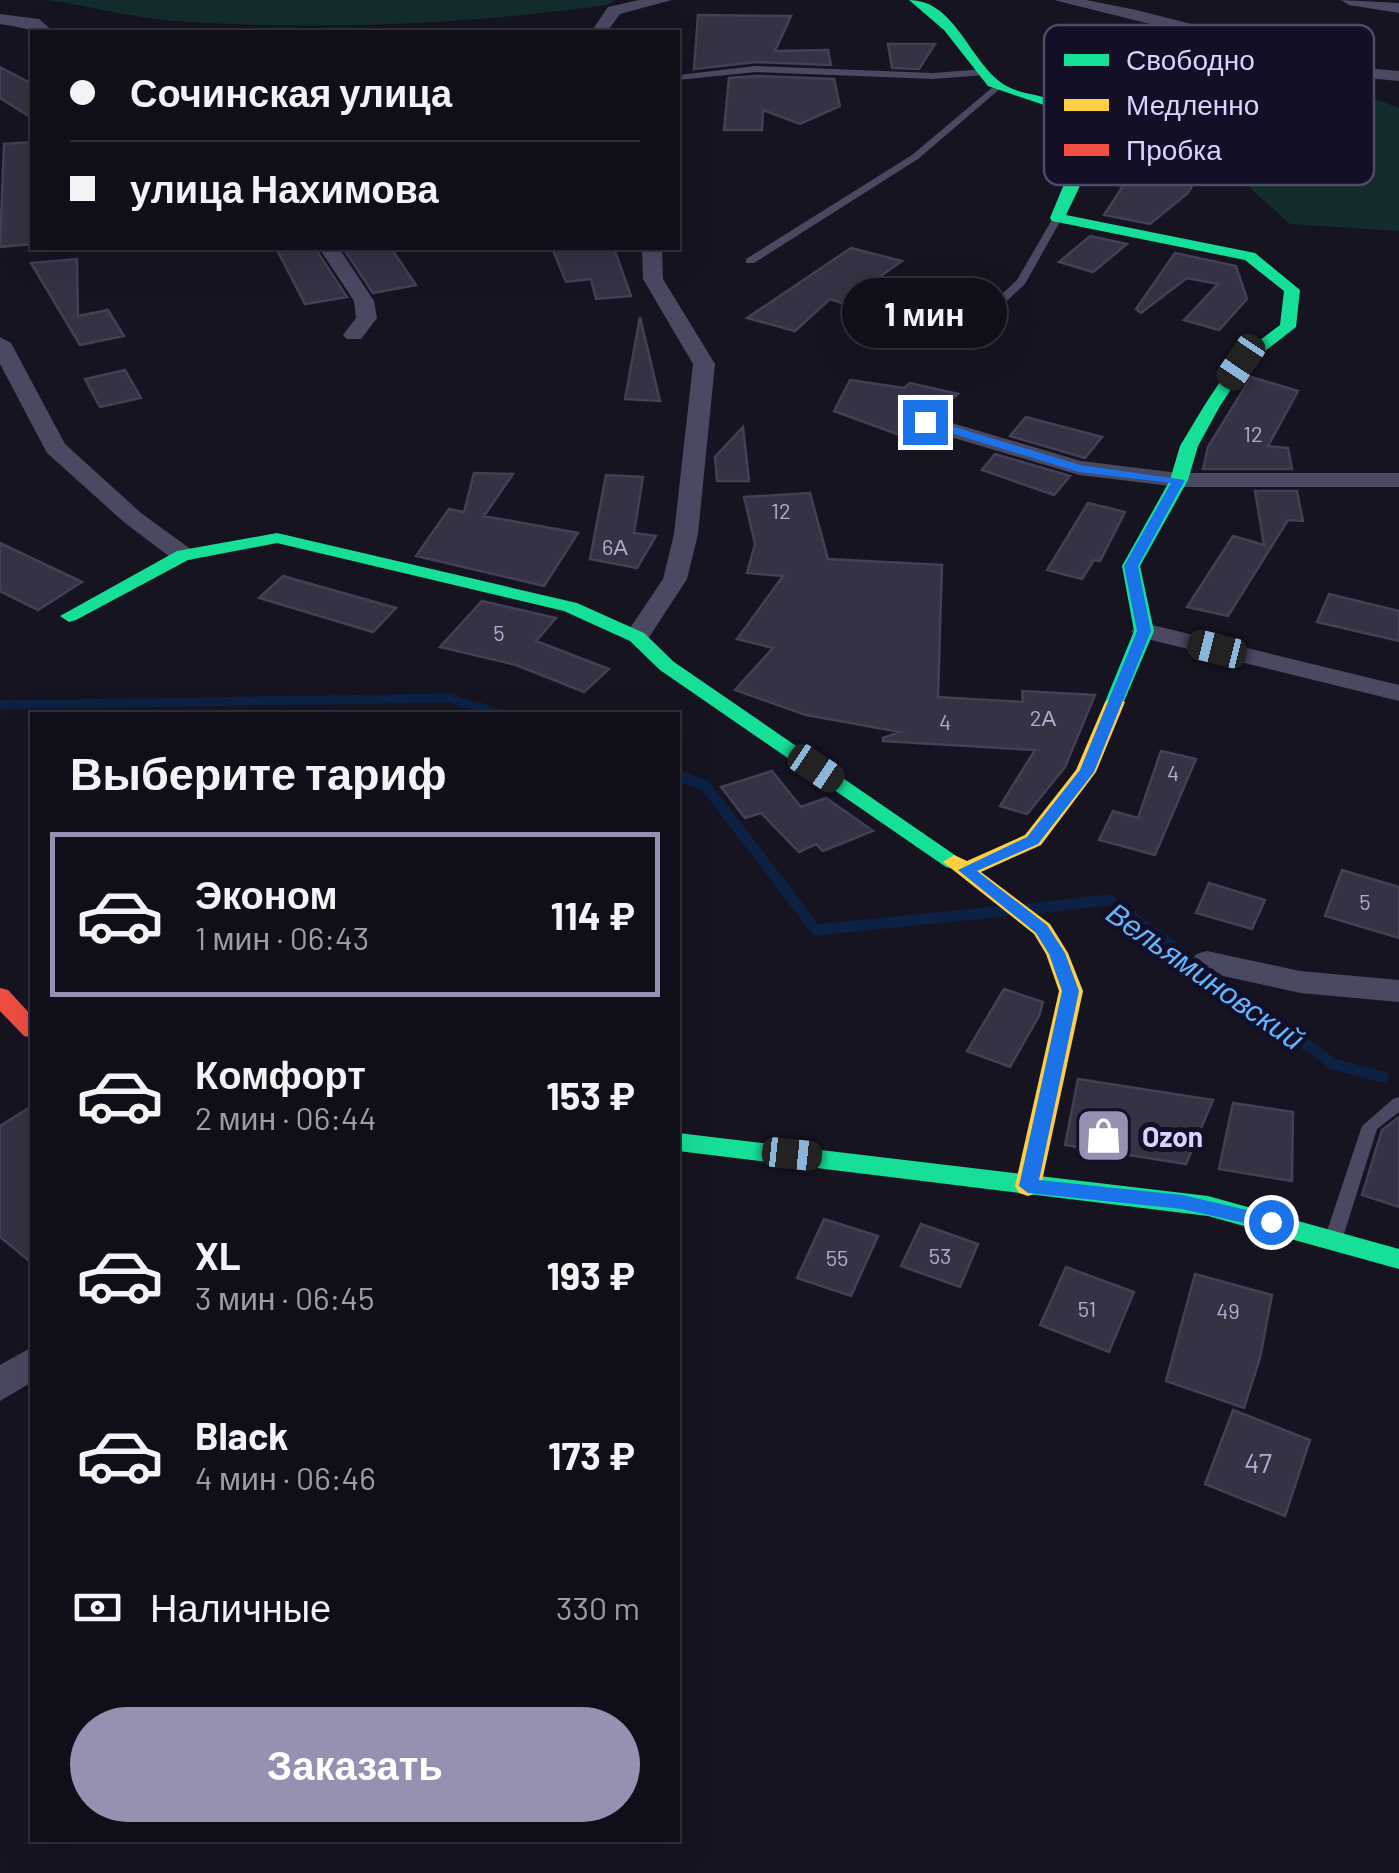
<!DOCTYPE html>
<html lang="ru">
<head>
<meta charset="utf-8">
<style>
	body { margin:0; font-family:Barlow,sans-serif; background:#191822; color:#f1f3f6; height:100vh; display:flex; flex-direction:column; font-size:38px; white-space:nowrap }
	* { box-sizing:border-box; margin:0 }
	p { font-size:32px; color:#9c9ca2 }
	.icon { flex:none; width:55px; height:55px; fill:none; stroke:currentColor; stroke-width:2; stroke-linecap:round; stroke-linejoin:round }
	.map { position:relative; flex:1; overflow:hidden }
	.drawer { position:absolute; left:30px; top:712px; width:650px; height:1130px; display:flex; flex-direction:column; background:#100f19; border-radius:0px; box-shadow:0 10px 40px #0002,0 0 0 2px #302f38 }
	.drawer>* { flex:none }
	.hud { position:absolute; left:30px; top:30px; width:650px; height:220px; border-radius:0px; box-shadow:0 10px 40px #0002,0 0 0 2px #302f38; display:grid; align-content:center; height:220px; padding:0 40px; background:#100f19 }
	.end { position:absolute; width:45px; height:45px; margin:-22px; border:12px solid #1a73e8; background:#fff; box-shadow:0 0 0 5px #fff }
	.from { border-radius:50% }
	.bubble { position:absolute; height:70px; border-radius:35px; background:#100f19; box-shadow:0 10px 40px #0002,0 0 0 2px #302f38; font-size:32px; font-weight:700; line-height:70px; text-align:center }
	.car { position:absolute; width:30px; height:60px; margin:-30px -15px; border-radius:12px; box-shadow:0 0 8px 2px #0007; background:linear-gradient(#222 24%,#8ab4d8 0 40%,#222 0 76%,#8ab4d8 0 86%,#222 0) }
	.hud b { display:flex; align-items:center; gap:35px; height:95px; font-size:38px }
	.hud b+b { border-top:2px solid #302f38 }
	.hud i { width:25px; height:25px; background:#f1f3f6 }
	ul { padding:0; list-style:none }
	li { display:flex; align-items:center; gap:30px; height:165px; margin:0 20px 15px; padding:0 20px; border:5px solid transparent; border-radius:0px }
	li div { flex:1 }
	li b { display:block; font-size:38px }
	li em { font-style:normal; font-weight:700 }
	li.current { border-color:#9591b1 }
	li>.icon { width:90px; height:90px; stroke-width:1.5 }
	h2 { padding:0 40px; font-size:45px; line-height:120px }
	.pay { display:flex; align-items:center; gap:25px; height:110px; padding:0 40px; font-size:38px }
	.pay p { margin-inline-start:auto }
	.primary-button { display:flex; gap:20px; margin-top:auto; padding:20px 40px }
	.primary-button a { flex:1; height:115px; border-radius:60px; background:#9591b1; color:#fff; font-size:40px; font-weight:700; line-height:115px; text-align:center }
	.map>svg:first-child { display:block }
	.green { fill:#132c2d }
	.lines { fill:none; stroke-linecap:round; stroke-linejoin:round }
	.stream-far1 { stroke:#0d2144; stroke-width:9 }
	.stream { stroke:#0d2144; stroke-width:11 }
	.building { fill:#343243; stroke:#433f54; stroke-width:2.5 }
	.lane { fill:#4a4962; fill-rule:evenodd }
	.street { fill:#4a4962; fill-rule:evenodd }
	.fast { fill:#16e098; fill-rule:evenodd }
	.slow { fill:#ffcf43; fill-rule:evenodd }
	.jam { fill:#f24e42; fill-rule:evenodd }
	.route { fill:#1a73e8 }
	.labels { text-anchor:middle; dominant-baseline:central; stroke-width:10; stroke-linejoin:round; paint-order:stroke }
	.number-label { font-size:22px; fill:#b0acd0 }
	.poi-label { font-size:28px; font-weight:bold; fill:#d9d4ff; stroke:#130f26; text-anchor:start }
	.near-number-label { font-size:28px; fill:#b0acd0 }
	.water-label { font-size:30px; font-style:italic; fill:#62b6ff; stroke:#130f26 }
	.key { fill:#130f26; stroke:#4e4a67; stroke-width:2.5 }
	.key-label { font-size:28px; fill:#d9d4ff }
</style>
</head>
<body>
<div class="map">
<svg width="1399" height="1873" viewBox="0 0 1399 1873">
	<rect width="100%" height="100%" fill="#161421"/>
	<!-- green -->
	<path class="green" d="M48,0H615L607,5C469,24 330,30 190,22C143,20 94,7 48,0Z
		M1072,28L1294,67L1399,108V231L1290,224Z"/>
	<g class="lines">
		<!-- stream-far1 -->
		<path class="stream-far1" d="M0,705L450,698L487,711"/>
		<!-- stream -->
		<path class="stream" d="M480,708L499,715
			M678,776L705,785L816,930L1004,911
			M1027,909L1109,900L1333,1064L1383,1077"/>
	</g>
	<!-- building -->
	<path class="building" d="M698,15L791,16L775,51L828,50L831,65L756,62L694,69Z
		M888,44H935L919,69L892,68Z
		M0,67L32,84V118L0,98Z
		M756,76L834,79L840,106L800,124L763,110L762,130H724L729,78Z
		M32,142V244L0,247L4,144Z
		M1116,142L1170,151L1207,160L1188,193L1150,224L1104,215L1123,186L1093,181Z
		M1090,236L1127,244L1093,272L1059,262Z
		M276,248H315L347,297L305,304Z
		M343,248H391L416,285L373,293Z
		M552,248H614L631,296L596,299L591,279L566,282Z
		M851,248L902,261L842,303L830,299L795,331L747,318Z
		M1175,253L1236,266L1247,299L1219,330L1184,320L1218,284L1187,278L1141,313L1136,309Z
		M77,259L78,316L108,310L124,336L80,345L31,263Z
		M640,317L660,401L625,399Z
		M125,370L141,398L100,407L85,379Z
		M1251,377L1298,391L1268,446L1288,448L1292,469H1203L1208,447Z
		M850,380L904,388L910,383L958,394L935,414L924,411L914,415L911,424L916,431L908,438L834,411Z
		M1026,417L1102,437L1085,458L1010,436Z
		M743,427L749,481H717L715,457Z
		M995,454L1070,476L1054,495L982,470Z
		M474,473L513,474L484,516L578,533L544,586L416,556L449,509L464,512Z
		M606,475L643,477L634,533L656,536L637,568L590,559Z
		M1255,491H1297L1303,521L1288,520L1228,616L1187,607L1233,536L1264,545Z
		M810,493L828,559L942,565L938,697L1023,702L1022,691L1095,695L1065,767L1027,814L1000,806L1035,750L883,741V738L900,732L806,715L735,690L773,648L737,639L783,576L747,573L755,544L744,497Z
		M1088,503L1125,512L1100,561L1094,560L1082,579L1047,570Z
		M0,543L82,582L38,610L0,591Z
		M283,576L396,608L373,632L259,598Z
		M1329,594L1399,611V641L1317,622Z
		M482,601L556,618L536,641L609,669L584,692L516,665L440,647Z
		M1161,751L1196,759L1155,855L1099,840L1113,811L1138,818Z
		M772,771L801,807L826,798L873,831L823,851L816,844L799,852L761,813L745,818L721,787Z
		M1342,870L1399,887V938L1325,916Z
		M1209,883L1265,900L1252,929L1196,913Z
		M1004,989L1043,1002L1039,1016L1010,1067L967,1051Z
		M1078,1079L1213,1100L1186,1164L1065,1145Z
		M1233,1103L1293,1112L1292,1181L1219,1169Z
		M32,1106V1263L0,1237V1126Z
		M1399,1117V1207L1362,1195L1382,1130Z
		M824,1219L878,1236L851,1296L797,1278Z
		M921,1224L978,1244L960,1287L901,1266Z
		M1066,1267L1134,1292L1109,1352L1040,1325Z
		M1195,1274L1272,1295L1260,1358L1244,1408L1166,1381Z
		M1233,1410L1310,1440L1285,1516L1205,1484Z"/>
	<g class="lines">
		<!-- lane -->
		<path class="lane" d="M756,66L933,73L985,69L989,72L985,75L933,79L756,72L678,80V75Z
			M994,86L1001,88L918,159L754,263H746V259L912,155Z
			M1054,216L1062,218L1025,284L977,329H969V325L1017,280Z
			M1399,1097V1112L1377,1129L1344,1234L1341,1239L1335,1241L1329,1239L1326,1234L1362,1126L1393,1099Z"/>
		<!-- street -->
		<path class="street" d="M639,0H672L620,14L607,32H591L608,7Z
			M1054,0H1086L1136,10L1366,68L1399,71V81L1366,78Z
			M1341,0L1399,3V13L1349,5Z
			M0,14L39,19L54,32C36,33 19,26 0,24Z
			M319,248H339L374,301L377,318L361,339H347L343,335L356,318L354,301Z
			M642,248H662L663,279L715,364L698,534L687,579L646,642L637,645L624,637L663,579L674,534L693,364L643,279Z
			M0,337L11,343L65,444L141,513L192,550L195,555L192,560H174L125,523L47,453L0,364Z
			M925,415L1081,461L1179,473H1399V487H1179L1079,475L917,427L914,422L917,417Z
			M1144,623L1399,685V701L1135,636L1131,631Z
			M1207,951L1300,971L1399,980V1002L1300,993L1196,970L1192,962L1196,954Z
			M32,1347V1382L0,1401V1365Z"/>
		<!-- fast -->
		<path class="fast" d="M909,0C953,0 968,56 999,81C1024,102 1067,88 1086,126C1100,154 1077,191 1066,215L1255,253L1300,290L1296,327L1247,365L1220,406L1198,446L1188,480L1140,566L1154,631L1122,706L1115,708L1105,702L1134,631L1122,566L1170,480L1180,446L1204,406L1235,359L1280,325L1284,291L1245,260L1052,221L1050,218L1074,160V128L1067,118L1050,107L988,86L944,30Z
			M277,533L577,603L644,633L674,662L965,862L954,869L946,867L660,670L630,641L564,611L277,543L188,560L76,620L69,622L60,616L177,551Z
			M678,1133L1208,1196L1399,1249V1269L1208,1216L678,1151Z"/>
		<!-- slow -->
		<path class="slow" d="M1115,696L1125,702L1096,772L1041,845L981,872L1050,924L1068,953L1083,991L1041,1186L1037,1193L1028,1196L1019,1193L1015,1186L1059,991L1046,954L1034,934L943,862L954,855L967,861L1025,835L1076,770L1105,702Z"/>
		<!-- jam -->
		<path class="jam" d="M0,988L8,990L32,1016V1038L24,1036L0,1011Z"/>
	</g>
	<!-- route -->
	<path class="route" d="M925,418L1080,465L1185,480L1138,566L1151,631L1094,772L1038,844L977,871L1047,925L1065,953L1079,991L1039,1180L1182,1195L1277,1217V1227L1271,1229L1182,1209L1028,1193L1019,1186L1062,991L1049,954L1036,933L958,870L1027,837L1080,770L1137,631L1124,566L1171,483L1079,472L921,424Z"/>
	<!-- icons -->
	<defs>
		<symbol id="shop-square" viewBox="-11 -11 22 22"><rect x="-9" y="-9" width="18" height="18" rx="4" fill="#9591b1" stroke="#130f26"/><path d="M-5-2.5h2.3a2.7 3.5 0 0 1 5.4 0H5L5.5 6h-11ZM-1.5-2.5h3a1.5 2.3 0 0 0-3 0Z" fill="#fff"/></symbol>
	</defs>
	<g fill-rule="evenodd">
		<use href="#shop-square" x="1072" y="1104" width="63" height="63"/>
	</g>
	<g class="labels">
		<!-- number labels -->
		<g class="number-label">
			<text x="1253" y="433">12</text>
			<text x="781" y="510">12</text>
			<text x="615" y="546">6А</text>
			<text x="499" y="632">5</text>
			<text x="1043" y="717">2А</text>
			<text x="945" y="721">4</text>
			<text x="1173" y="772">4</text>
			<text x="1365" y="901">5</text>
			<text x="940" y="1255">53</text>
			<text x="837" y="1257">55</text>
			<text x="1087" y="1308">51</text>
			<text x="1228" y="1310">49</text>
		</g>
		<!-- poi labels -->
		<g class="poi-label">
			<text x="1142" y="1136">Ozon</text>
		</g>
		<!-- near-number labels -->
		<g class="near-number-label">
			<text x="1258" y="1462">47</text>
		</g>
		<!-- water labels -->
		<g class="water-label">
			<text transform="translate(1206 975) rotate(35)">Вельяминовский</text>
		</g>
	</g>
	<!-- legend -->
	<rect x="1044" y="25" width="330" height="160" rx="15" class="key"/>
	<rect x="1064" y="54" width="45" height="12" fill="#16e098"/>
	<rect x="1064" y="99" width="45" height="12" fill="#ffcf43"/>
	<rect x="1064" y="144" width="45" height="12" fill="#f24e42"/>
	<g class="key-label">
		<text x="1126" y="70">Свободно</text>
		<text x="1126" y="115">Медленно</text>
		<text x="1126" y="160">Пробка</text>
	</g>
</svg>
<i class="end from" style="left:1271px;top:1222px"></i>
<i class="end" style="left:925px;top:422px"></i>
<div class="bubble" style="left:842px;top:278px;width:165px">1 мин</div>
<i class="car" style="left:1241px;top:362px;rotate:214deg"></i>
<i class="car" style="left:1217px;top:649px;rotate:284deg"></i>
<i class="car" style="left:816px;top:768px;rotate:124deg"></i>
<i class="car" style="left:792px;top:1154px;rotate:96deg"></i>
<div class="hud">
<b><i class="from"></i>Сочинская улица</b>
<b><i></i>улица Нахимова</b>
</div>
<section class="drawer">
<h2>Выберите тариф</h2>
<ul>
<li class="current"><svg class="icon" aria-label="car" viewBox="0 0 24 24"><path d="M5 17H2v-5l4-1 3-4h7l3 4 3 1v5h-3M9 17h6M6 11h13"/><circle cx="7" cy="17" r="2"/><circle cx="17" cy="17" r="2"/></svg><div><b>Эконом</b><p>1 мин · 06:43</p></div><em>114 ₽</em></li>
<li><svg class="icon" aria-label="car" viewBox="0 0 24 24"><path d="M5 17H2v-5l4-1 3-4h7l3 4 3 1v5h-3M9 17h6M6 11h13"/><circle cx="7" cy="17" r="2"/><circle cx="17" cy="17" r="2"/></svg><div><b>Комфорт</b><p>2 мин · 06:44</p></div><em>153 ₽</em></li>
<li><svg class="icon" aria-label="car" viewBox="0 0 24 24"><path d="M5 17H2v-5l4-1 3-4h7l3 4 3 1v5h-3M9 17h6M6 11h13"/><circle cx="7" cy="17" r="2"/><circle cx="17" cy="17" r="2"/></svg><div><b>XL</b><p>3 мин · 06:45</p></div><em>193 ₽</em></li>
<li><svg class="icon" aria-label="car" viewBox="0 0 24 24"><path d="M5 17H2v-5l4-1 3-4h7l3 4 3 1v5h-3M9 17h6M6 11h13"/><circle cx="7" cy="17" r="2"/><circle cx="17" cy="17" r="2"/></svg><div><b>Black</b><p>4 мин · 06:46</p></div><em>173 ₽</em></li>
</ul>
<div class="pay"><svg class="icon" aria-label="cash" viewBox="0 0 24 24"><path d="M3 7h18v10H3z"/><circle cx="12" cy="12" r="2"/></svg>Наличные<p>330 m</p></div>
<div class="primary-button"><a>Заказать</a></div>
</section>
</div>
</body>
</html>
